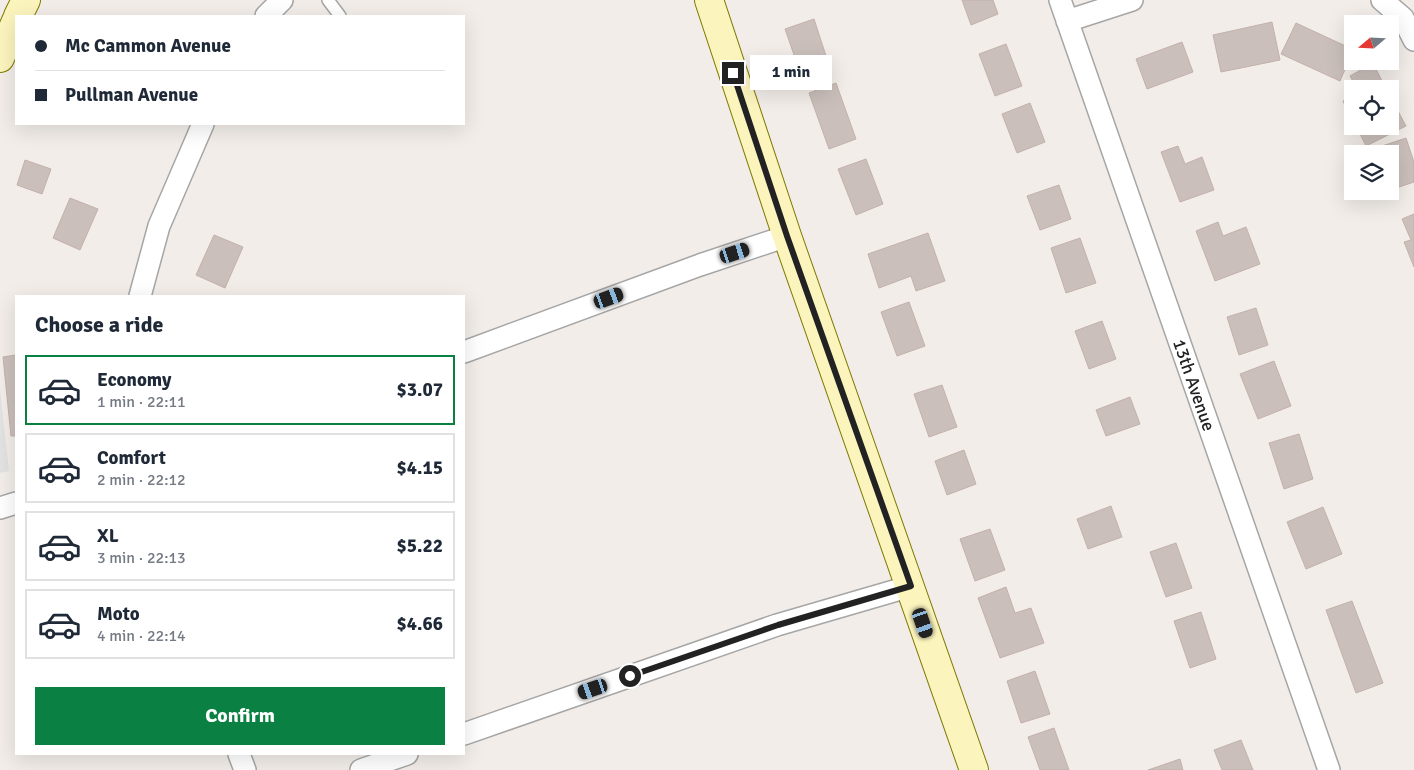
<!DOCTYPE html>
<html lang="en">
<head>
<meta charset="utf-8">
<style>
	body { margin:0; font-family:Signika,sans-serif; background:#f2f2f3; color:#1f2937; height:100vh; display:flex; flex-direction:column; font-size:19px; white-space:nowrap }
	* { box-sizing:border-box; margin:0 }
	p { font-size:16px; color:#747a83 }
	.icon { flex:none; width:28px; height:28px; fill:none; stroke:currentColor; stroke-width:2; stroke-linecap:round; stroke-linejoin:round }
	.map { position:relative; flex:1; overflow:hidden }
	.panel { position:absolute; left:15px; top:295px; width:450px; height:460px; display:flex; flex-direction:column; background:#fff; border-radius:0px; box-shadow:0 5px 20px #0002 }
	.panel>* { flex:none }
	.guide { position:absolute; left:15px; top:15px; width:450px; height:110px; border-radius:0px; box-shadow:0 5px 20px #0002; display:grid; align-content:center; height:110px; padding:0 20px; background:#fff }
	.needle { width:32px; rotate:251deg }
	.fabs { position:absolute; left:1344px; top:15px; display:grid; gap:10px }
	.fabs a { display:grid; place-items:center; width:55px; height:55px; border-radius:0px; background:#fff; box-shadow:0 5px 20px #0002; font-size:25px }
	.end { position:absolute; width:22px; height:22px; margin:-11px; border:6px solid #222; background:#fff; box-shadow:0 0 0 2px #fff }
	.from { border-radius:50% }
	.bubble { position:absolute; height:35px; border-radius:0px; background:#fff; box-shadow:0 5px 20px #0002; font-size:16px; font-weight:700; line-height:35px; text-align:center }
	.car { position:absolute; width:15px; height:30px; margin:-15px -8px; border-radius:6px; box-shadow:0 0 4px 1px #0007; background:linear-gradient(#222 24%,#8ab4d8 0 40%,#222 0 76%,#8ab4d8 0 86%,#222 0) }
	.guide b { display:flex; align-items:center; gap:18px; height:48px; font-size:19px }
	.guide b+b { border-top:1px solid #e0e1e3 }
	.guide i { width:12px; height:12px; background:#1f2937 }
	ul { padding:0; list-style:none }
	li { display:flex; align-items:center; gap:15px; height:70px; margin:0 10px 8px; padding:0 10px; border:2px solid #e0e1e3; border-radius:0px }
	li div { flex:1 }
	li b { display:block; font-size:19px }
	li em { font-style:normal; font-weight:700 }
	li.active { border-color:#0b8043 }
	li>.icon { width:45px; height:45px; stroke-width:1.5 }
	h2 { padding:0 20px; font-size:22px; line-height:60px }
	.button { display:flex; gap:10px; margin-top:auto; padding:10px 20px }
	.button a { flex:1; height:58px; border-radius:0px; background:#0b8043; color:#fff; font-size:20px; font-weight:700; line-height:58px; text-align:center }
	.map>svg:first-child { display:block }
	.parking { fill:#e2e2e2 }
	.building { fill:#cabfbb; stroke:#c4b1aa }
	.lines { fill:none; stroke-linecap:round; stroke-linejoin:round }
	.lane-casing { stroke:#a6a6a6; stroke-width:14 }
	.street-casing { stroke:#a6a6a6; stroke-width:24 }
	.secondary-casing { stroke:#7f7902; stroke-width:30 }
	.lane { stroke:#fff; stroke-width:11 }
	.street { stroke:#fff; stroke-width:21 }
	.secondary { stroke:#fbf4bd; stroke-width:28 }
	.route { stroke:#222; stroke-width:6 }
	.labels { text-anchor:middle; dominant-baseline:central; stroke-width:4; stroke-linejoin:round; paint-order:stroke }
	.street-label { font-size:18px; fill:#222; stroke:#fff }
</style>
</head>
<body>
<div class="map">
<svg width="1414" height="770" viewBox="0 0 1414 770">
	<rect width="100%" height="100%" fill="#f2ede8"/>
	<!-- parking -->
	<path class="parking" d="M0,389L9,471L0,473Z"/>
	<!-- building -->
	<path class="building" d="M962,0H993L998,14L971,25Z
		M814,19L829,65L801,75L785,29Z
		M1272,22L1280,60L1221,72L1213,35Z
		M1296,23L1352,49V53L1340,81L1281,54Z
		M1182,42L1193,72L1147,89L1136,59Z
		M1006,44L1022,86L995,96L979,54Z
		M1373,63L1386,89H1357L1350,76Z
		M836,83L856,139L829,149L809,93Z
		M1352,96V120L1343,101Z
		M1390,96L1406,126L1366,146L1356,126H1390Z
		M1030,103L1045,142L1017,153L1002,114Z
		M1406,138L1414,162V182L1390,190V154H1377L1376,148Z
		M1178,146L1185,164L1202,157L1214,190L1180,202L1161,152Z
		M866,159L883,204L856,215L838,169Z
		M25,160L51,169L42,194L17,185Z
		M1059,185L1071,219L1040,230L1027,196Z
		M70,198L98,209L80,250L53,238Z
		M1414,214V267L1404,242L1411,240L1402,219Z
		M1218,222L1223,236L1246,227L1260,264L1215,281L1196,231Z
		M928,233L945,281L916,291L911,276L879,288L868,254Z
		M214,235L243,247L225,288L196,275Z
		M1080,238L1096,283L1066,293L1051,248Z
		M909,302L925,346L897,356L881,312Z
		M1256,308L1268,345L1239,355L1227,317Z
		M1102,321L1116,359L1089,369L1075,331Z
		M16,355V436H11L3,357Z
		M1274,361L1291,406L1258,419L1240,374Z
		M942,385L957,427L929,437L914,394Z
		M1130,397L1140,424L1106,436L1096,410Z
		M1299,434L1313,479L1284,489L1269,443Z
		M964,450L976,484L947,495L935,461Z
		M1111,506L1122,537L1088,549L1077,519Z
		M1323,507L1342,554L1306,569L1287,522Z
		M990,529L1005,570L975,581L960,539Z
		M1176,543L1192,588L1166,597L1150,552Z
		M1006,587L1015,613L1031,608L1044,643L1000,658L978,598Z
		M1352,601L1383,683L1356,693L1326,610Z
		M1201,612L1216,659L1190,668L1174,621Z
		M1035,671L1050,714L1021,723L1007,681Z
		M1054,728L1069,770H1040L1028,737Z
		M1241,740L1253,770H1222L1214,750Z
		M1180,759L1183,770H1148Z"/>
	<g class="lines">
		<defs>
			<path id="lane" d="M328,0L340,16"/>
			<path id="street" d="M1060,0L1329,770
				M1382,0L1403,18L1414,40
				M266,16L282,0
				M1067,21L1132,0
				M140,296L159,226L203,124
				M464,352L700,265L787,236
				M0,508L16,503
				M464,734L777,625L911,586
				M239,754L245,770
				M361,770L407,754"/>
			<path id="secondary" d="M709,0L787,236L974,770
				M18,16L26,0
				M0,58L16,21"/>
		</defs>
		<!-- lane casing -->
		<use href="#lane" class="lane-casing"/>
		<!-- street casing -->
		<use href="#street" class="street-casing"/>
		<!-- secondary casing -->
		<use href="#secondary" class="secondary-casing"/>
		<!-- lane -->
		<use href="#lane" class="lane"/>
		<!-- street -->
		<use href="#street" class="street"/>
		<!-- secondary -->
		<use href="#secondary" class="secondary"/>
	</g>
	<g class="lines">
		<!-- route -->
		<path class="route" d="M630,676L778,625L911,586L787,236L733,73"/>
	</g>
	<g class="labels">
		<!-- street labels -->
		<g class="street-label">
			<text transform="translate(1194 385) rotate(71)">13th Avenue</text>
		</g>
	</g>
</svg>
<div class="fabs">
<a><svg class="needle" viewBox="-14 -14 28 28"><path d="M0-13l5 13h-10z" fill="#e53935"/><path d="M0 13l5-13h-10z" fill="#747a83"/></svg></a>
<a><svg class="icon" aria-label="locate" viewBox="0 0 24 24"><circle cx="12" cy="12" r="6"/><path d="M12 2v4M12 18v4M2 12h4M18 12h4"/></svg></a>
<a><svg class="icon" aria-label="layers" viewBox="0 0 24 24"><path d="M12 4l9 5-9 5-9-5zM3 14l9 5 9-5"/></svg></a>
</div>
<i class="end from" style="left:630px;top:676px"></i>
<i class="end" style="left:733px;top:73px"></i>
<div class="bubble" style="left:750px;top:55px;width:82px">1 min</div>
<i class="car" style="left:735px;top:253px;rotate:72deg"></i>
<i class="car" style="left:609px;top:298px;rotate:70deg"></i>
<i class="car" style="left:923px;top:623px;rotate:161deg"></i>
<i class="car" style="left:593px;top:689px;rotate:251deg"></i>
<div class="guide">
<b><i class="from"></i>Mc Cammon Avenue</b>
<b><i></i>Pullman Avenue</b>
</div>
<section class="panel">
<h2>Choose a ride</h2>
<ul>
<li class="active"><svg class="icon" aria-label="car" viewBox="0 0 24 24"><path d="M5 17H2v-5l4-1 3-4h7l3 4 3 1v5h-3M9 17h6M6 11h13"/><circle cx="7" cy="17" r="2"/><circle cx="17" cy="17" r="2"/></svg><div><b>Economy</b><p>1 min · 22:11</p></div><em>$3.07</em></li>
<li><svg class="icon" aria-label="car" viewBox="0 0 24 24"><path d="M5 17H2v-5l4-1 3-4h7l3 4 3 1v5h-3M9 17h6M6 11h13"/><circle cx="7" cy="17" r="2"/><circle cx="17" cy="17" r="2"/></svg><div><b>Comfort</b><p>2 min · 22:12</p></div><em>$4.15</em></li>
<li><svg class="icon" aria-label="car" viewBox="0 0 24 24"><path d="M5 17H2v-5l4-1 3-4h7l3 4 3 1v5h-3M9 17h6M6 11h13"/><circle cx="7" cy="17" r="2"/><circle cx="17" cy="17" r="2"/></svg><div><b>XL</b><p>3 min · 22:13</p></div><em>$5.22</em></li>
<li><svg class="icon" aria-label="car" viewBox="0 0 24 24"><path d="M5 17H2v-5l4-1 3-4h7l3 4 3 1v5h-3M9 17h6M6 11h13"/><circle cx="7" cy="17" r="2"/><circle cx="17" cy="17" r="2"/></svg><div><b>Moto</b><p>4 min · 22:14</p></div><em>$4.66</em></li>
</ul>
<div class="button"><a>Confirm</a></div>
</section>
</div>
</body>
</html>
